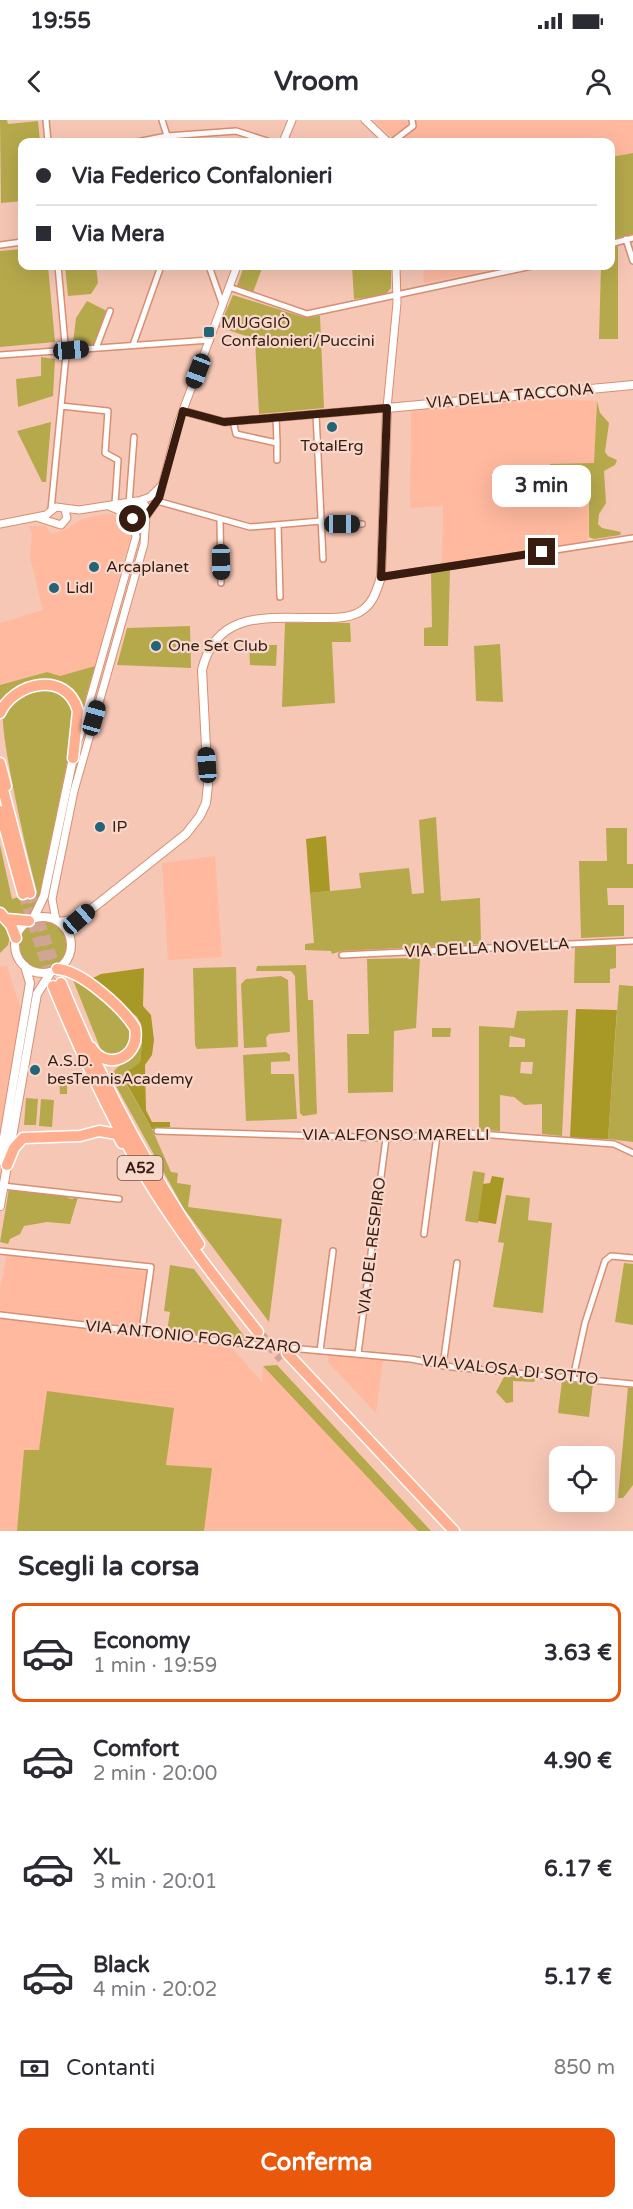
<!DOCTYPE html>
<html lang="it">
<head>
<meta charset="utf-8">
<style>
	body { margin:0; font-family:"Varela Round",sans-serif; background:#f7f7f7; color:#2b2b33; height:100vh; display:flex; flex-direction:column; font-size:22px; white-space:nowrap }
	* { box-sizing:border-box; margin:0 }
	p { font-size:20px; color:#7c7c81 }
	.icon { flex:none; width:33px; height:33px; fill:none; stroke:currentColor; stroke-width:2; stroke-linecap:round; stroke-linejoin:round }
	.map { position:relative; height:1411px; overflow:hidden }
	.panel { display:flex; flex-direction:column; background:#fff; flex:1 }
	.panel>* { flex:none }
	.guide { position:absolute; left:18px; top:18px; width:597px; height:132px; border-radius:12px; box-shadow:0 6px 24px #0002; display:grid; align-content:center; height:132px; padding:0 18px; background:#fff }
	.tools { position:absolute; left:549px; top:1326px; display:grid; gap:12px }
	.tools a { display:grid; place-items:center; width:66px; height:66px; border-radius:12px; background:#fff; box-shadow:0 6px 24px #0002; font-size:30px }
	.end { position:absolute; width:27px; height:27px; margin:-14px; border:8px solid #391c10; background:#fff; box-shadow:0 0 0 3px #fff }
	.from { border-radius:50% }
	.bubble { position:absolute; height:42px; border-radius:12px; background:#fff; box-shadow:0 6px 24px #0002; font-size:20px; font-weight:800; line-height:42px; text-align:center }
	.car { position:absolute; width:18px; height:36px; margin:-18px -9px; border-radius:8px; box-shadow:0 0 4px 2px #0007; background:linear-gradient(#222 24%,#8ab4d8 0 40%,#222 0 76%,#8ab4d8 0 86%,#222 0) }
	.guide b { display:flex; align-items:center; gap:21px; height:57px; font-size:22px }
	.guide b+b { border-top:2px solid #e1e1e2 }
	.guide i { width:15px; height:15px; background:#2b2b33 }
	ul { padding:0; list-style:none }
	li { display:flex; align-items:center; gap:18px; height:99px; margin:0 12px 9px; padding:0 6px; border:3px solid transparent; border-radius:12px }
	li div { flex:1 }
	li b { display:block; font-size:22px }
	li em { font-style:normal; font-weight:800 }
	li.active { border-color:#ea580c }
	li>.icon { width:54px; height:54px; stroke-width:1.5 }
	h2 { padding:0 18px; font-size:27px; line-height:72px }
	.pay { display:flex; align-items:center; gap:15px; height:66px; padding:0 18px; font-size:22px }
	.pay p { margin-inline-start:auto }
	.action { display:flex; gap:12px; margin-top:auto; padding:12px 18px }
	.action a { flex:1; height:69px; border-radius:12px; background:#ea580c; color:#fff; font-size:24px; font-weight:800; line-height:69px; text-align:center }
	.status { display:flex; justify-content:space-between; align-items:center; height:42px; padding:0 30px; background:#fff; direction:ltr }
	.status svg { height:16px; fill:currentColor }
	header { display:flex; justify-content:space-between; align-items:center; height:78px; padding:0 18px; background:#fff; font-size:27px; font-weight:800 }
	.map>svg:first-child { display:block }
	.built { fill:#ffb99f }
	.green { fill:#b6a94c; fill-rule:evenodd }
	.forest { fill:#a89926 }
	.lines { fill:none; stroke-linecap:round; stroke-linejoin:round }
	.motorway-tunnel { stroke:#d1a594; stroke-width:10; stroke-dasharray:10 5; stroke-linecap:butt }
	.minor-casing { stroke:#d98e71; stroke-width:8 }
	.tertiary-casing { stroke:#d98e71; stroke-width:9 }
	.secondary-casing { stroke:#d98e71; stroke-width:10 }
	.motorway-casing { stroke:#fff; stroke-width:13 }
	.minor { stroke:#fff; stroke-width:5 }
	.tertiary { stroke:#fff; stroke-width:7 }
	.secondary { stroke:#fff; stroke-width:8 }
	.motorway { stroke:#ffaf90; stroke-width:10 }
	.route { stroke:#391c10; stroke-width:8 }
	.poi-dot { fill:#236478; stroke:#f9d8cc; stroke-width:2 }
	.labels { text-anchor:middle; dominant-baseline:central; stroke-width:4.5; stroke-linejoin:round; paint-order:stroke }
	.shield { fill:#f9d8cc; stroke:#735448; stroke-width:1.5 }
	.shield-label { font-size:15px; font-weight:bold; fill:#391c10 }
	.poi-label { font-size:16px; fill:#391c10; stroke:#f9d8cc; text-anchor:start }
	.street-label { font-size:16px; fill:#391c10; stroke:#f9d8cc }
</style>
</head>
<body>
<div class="status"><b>19:55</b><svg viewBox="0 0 49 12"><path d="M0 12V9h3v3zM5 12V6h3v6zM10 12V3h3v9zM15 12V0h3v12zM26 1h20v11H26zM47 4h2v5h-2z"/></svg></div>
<header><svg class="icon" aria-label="back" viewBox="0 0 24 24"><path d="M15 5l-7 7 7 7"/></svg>Vroom<svg class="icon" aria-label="person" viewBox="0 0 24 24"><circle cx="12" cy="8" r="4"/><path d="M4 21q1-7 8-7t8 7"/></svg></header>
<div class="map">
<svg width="633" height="1411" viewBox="0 0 633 1411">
	<rect width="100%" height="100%" fill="#f7c7b5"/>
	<!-- built -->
	<path class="built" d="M373,0H408L409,5L393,18Z
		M415,0H633V33L611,37L610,22H399L416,8Z
		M423,146H498L501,148L424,163Z
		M544,279L597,281L594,344L550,345L589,365L588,421L442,444L443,386L410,388L411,290Z
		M104,394L116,395L124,399L131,415L95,546L60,556L47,552L0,565V503L43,490L30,437L32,414L29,406H45L51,414L65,410L80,400Z
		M215,736L222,837L168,840L162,743Z
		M7,846L21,890L0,1013V847Z
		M7,1133L148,1152L140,1208L0,1191V1169Z
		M0,1198L230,1226L262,1262L263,1246L418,1411H204L211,1348L166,1345L48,1271L39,1331H24L17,1411H0Z
		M329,1235L383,1240L376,1293L328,1242Z"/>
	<!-- green -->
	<path class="green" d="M0,0H7L8,4L38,1L40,22H22V81L1,83Z
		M633,33V114L611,120V37Z
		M618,126V219H599L601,146H610L611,128Z
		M22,129V146H48L55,222L0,227V131Z
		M65,146H96L98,163L91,174L68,176Z
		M244,146H263L253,172L237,166Z
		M352,146H391V168L385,175L354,179Z
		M233,175L303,197L320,196L324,288L259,294L255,219L219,207Z
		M87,181L107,191L94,225L75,227L73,223L76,198Z
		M41,237L55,239L53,276L18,287L16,259L41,256Z
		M597,281L600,293L609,303L605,332L608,336L617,340L615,345L604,351L606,383L599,394L598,404L602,408L621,412L620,415L594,419L589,417V365L550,366V344L594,343Z
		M51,302L46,362H42L17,311Z
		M450,449L448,526H424V508L432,507L431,452Z
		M285,503H350L351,522H332L335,583L282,587Z
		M190,506L191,548L117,545L127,508Z
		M500,524L503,582L476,581L474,526Z
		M249,525H277L276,546L250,545Z
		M95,546L83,587C63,548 28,555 0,581V565L47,552L60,556Z
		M42,568L62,573L74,587V609L37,787C26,802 13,799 0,787V725L12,779L37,772C28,738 0,618 3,592C12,577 27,574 42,568Z
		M436,697L441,781L480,778L481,824L341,831L332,834L331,831L305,830V824L314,823L310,773L361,768L359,753L409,748L412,774L424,773L419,700Z
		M606,708H627V744H633V768H607L608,785H624V816L581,818L579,741H607Z
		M18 825a25 25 0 1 1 50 0a25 25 0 1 1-50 0Z
		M0,800L11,812L8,825L0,833Z
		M616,825V848L610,849V863H574L575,827Z
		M420,838L416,908L394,911L393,972L348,973L347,914H369L367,839Z
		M306,845L308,880H313L317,994L303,996L300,993L295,856L291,851H256L257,846Z
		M236,847L238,927L197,929L195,925L193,848Z
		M281,856L288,860L290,912L269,914L266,918L267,927L244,928L241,864L246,859Z
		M73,860L84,864L132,908V922L123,932L107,934L101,930Z
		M619,865L633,866V1022L608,1019Z
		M568,890L562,1016L542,1014V984L524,985L514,977L500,975V1011L479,1010V906L514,908L517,891ZM510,916L525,919V927H509ZM521,942H533L532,954L520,953Z
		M432,908H451L450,917H432Z
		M142,923L140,942L122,957L152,1009L171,1052L178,1053L177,1063L191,1065L188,1087L282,1099L269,1202L184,1089L111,957C117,941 135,942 142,923Z
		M286,932L290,935V941L271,942V954H294L297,999L246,1001L243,935Z
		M59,956H67V974H60Z
		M26,978L38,979L36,1005H24Z
		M41,979L54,980L52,1007L39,1006Z
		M473,1051L485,1053L478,1103L465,1101Z
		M9,1069L68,1075V1078L73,1079L74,1076L78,1077L70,1104L47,1102L24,1106L20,1114L10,1119L8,1124L0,1122Z
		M506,1075L530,1078L528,1100L552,1103L543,1193L493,1187L504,1123L498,1122Z
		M624,1143L633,1144V1205L615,1202Z
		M170,1145L194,1149L244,1216H250L251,1221L167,1211L170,1192L164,1191Z
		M277,1245L431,1411H418L263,1246Z
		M504,1257H536L534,1262L513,1261V1282L506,1283L496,1272Z
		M562,1261L593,1264L589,1297L558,1293Z
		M628,1267L633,1268V1365L623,1378H618Z
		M47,1271L174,1288L166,1345L212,1348L204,1411H17L24,1330H39Z"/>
	<!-- forest -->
	<path class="forest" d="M326,716L330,771L310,773L306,719Z
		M144,848L143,886L151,895L154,920L152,935L145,945L146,990L152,1002H170V1007L152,1009L122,956L140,942L142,923L141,904L137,897L93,858L101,854Z
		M576,889L617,890L608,1019L570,1018Z
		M492,1056L504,1058L496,1104L478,1101L483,1064L490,1063Z"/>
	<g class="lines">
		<!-- motorway-tunnel -->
		<path class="motorway-tunnel" d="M30,773L61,863
			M23,774L53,866
			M258,1212L282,1239"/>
		<defs>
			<path id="minor" d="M46,0L48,22
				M162,0L169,22
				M137,22L167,16L236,11L270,22
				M392,22L413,6L412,0
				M626,119L633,141
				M610,124L633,118
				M0,125L22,122
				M209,146L223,186
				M229,167L307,194L532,146
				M133,225L161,146
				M96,228L110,191
				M0,235L210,220
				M61,286L108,291L105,333L118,340L115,384
				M316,294L323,439
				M233,301L236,314L277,323L276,297
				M277,323V340
				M157,381L250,407L321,401
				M129,384L134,317
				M51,390L66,235L58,146
				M220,400L221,463
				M321,404H362
				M278,405L280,477
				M381,457L633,418
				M342,835L633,821
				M157,1011L386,1018L465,1013L614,1024L633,1033
				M3,1066L119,1079
				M424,1114L437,1015
				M0,1131L151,1147L142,1211
				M0,1195L236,1223L411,1239L452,1247L633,1264
				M320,1231L333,1131
				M358,1234L386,1018
				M443,1246L457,1143
				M573,1258L585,1203L605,1141L611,1136L633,1138"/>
			<path id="tertiary" d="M365,0L388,22
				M283,22L292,0
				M183,291L224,302L387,288L397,183L396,146
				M139,381L150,377L161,366
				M109,386L130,395
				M147,395L159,378L179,301L237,146
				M39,398L61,405L67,398L65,390
				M0,404L46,395L56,387L79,390L137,381L145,385L148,391L145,397L140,400L133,399L129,393L131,385L136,381
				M79,618L136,417L132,398
				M56,800L52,779L74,671L144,424L146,396"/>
			<path id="secondary" d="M15 825a28 28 0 1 1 56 0a28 28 0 1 1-56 0Z
				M33,799L44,776L73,638
				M59,802L79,799L186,714L200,696L206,683L208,665L202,550C217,487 273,499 324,498C337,498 353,498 364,489C374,481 377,469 381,457L387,288L633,265
				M0,1041L30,863L25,846
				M0,1086L37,874L51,852"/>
			<path id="motorway" d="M0,593C14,562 67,550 78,591L73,638
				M0,643L6,666
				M0,658L30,773
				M0,691L23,774
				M0,793L11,805L16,818
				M7,799L29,801
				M57,849C81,850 123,888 135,908C141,937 107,953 91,927
				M61,863C99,956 143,1041 199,1124
				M53,866C80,931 109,995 145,1056C178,1111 218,1162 258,1212
				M7,1045L14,1028L23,1018L80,1016L99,1011L117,1014L122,1023
				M287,1233L454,1411"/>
		</defs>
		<!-- minor casing -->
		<use href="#minor" class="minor-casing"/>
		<!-- tertiary casing -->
		<use href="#tertiary" class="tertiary-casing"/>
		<!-- secondary casing -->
		<use href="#secondary" class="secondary-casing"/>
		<!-- motorway casing -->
		<use href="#motorway" class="motorway-casing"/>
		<!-- minor -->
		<use href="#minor" class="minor"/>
		<!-- tertiary -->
		<use href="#tertiary" class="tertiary"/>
		<!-- secondary -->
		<use href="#secondary" class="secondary"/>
		<!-- motorway -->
		<use href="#motorway" class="motorway"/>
	</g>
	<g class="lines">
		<!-- route -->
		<path class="route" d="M133,399H144L159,378L183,291L224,302L387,288L381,457L542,432"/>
	</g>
	<!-- markers -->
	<g class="poi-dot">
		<rect x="203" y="206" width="12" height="12" rx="3"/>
		<circle cx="332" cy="307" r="6"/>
		<circle cx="94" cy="447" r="6"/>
		<circle cx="54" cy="468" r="6"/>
		<circle cx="156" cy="526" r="6"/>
		<circle cx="100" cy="707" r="6"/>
		<circle cx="35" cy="950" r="6"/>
	</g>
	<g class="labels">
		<!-- shield labels -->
		<rect class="shield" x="117.5" y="1036" width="45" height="24" rx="4.5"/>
		<g class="shield-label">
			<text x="140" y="1048">A52</text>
		</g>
		<!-- poi labels -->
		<g class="poi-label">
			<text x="221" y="203">MUGGIÒ<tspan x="221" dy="18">Confalonieri/Puccini</tspan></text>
			<text x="332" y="326" text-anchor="middle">TotalErg</text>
			<text x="106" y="447">Arcaplanet</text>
			<text x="66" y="468">Lidl</text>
			<text x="168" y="526">One Set Club</text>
			<text x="112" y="707">IP</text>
			<text x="47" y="941">A.S.D.<tspan x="47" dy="18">besTennisAcademy</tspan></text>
		</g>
		<!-- street labels -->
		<g class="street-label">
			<text transform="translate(510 276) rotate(-5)">VIA DELLA TACCONA</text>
			<text transform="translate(487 828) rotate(-3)">VIA DELLA NOVELLA</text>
			<text x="396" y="1015">VIA ALFONSO MARELLI</text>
			<text transform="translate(372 1126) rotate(-83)">VIA DEL RESPIRO</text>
			<text transform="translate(193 1217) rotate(6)">VIA ANTONIO FOGAZZARO</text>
			<text transform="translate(510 1250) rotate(6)">VIA VALOSA DI SOTTO</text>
		</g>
	</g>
</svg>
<div class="tools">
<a><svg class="icon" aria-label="locate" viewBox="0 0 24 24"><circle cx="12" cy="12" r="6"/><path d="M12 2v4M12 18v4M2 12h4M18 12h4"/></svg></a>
</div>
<i class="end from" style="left:133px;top:399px"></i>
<i class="end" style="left:542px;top:432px"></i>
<div class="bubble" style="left:492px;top:345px;width:99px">3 min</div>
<i class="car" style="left:71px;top:230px;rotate:85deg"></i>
<i class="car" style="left:198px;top:251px;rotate:201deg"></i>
<i class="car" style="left:342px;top:404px;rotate:90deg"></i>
<i class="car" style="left:221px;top:442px;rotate:179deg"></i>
<i class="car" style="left:94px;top:598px;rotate:16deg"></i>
<i class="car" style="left:207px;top:645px;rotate:356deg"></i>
<i class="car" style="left:79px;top:799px;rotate:49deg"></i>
<div class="guide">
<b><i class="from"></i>Via Federico Confalonieri</b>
<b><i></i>Via Mera</b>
</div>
</div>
<section class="panel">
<h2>Scegli la corsa</h2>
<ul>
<li class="active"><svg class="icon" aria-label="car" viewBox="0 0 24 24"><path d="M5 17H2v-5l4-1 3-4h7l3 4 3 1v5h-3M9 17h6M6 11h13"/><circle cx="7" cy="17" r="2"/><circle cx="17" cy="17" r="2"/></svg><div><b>Economy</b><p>1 min · 19:59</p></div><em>3.63 €</em></li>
<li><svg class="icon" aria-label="car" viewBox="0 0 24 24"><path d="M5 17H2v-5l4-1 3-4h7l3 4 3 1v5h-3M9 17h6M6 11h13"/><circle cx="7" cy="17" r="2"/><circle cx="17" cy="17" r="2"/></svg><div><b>Comfort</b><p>2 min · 20:00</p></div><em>4.90 €</em></li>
<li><svg class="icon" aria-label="car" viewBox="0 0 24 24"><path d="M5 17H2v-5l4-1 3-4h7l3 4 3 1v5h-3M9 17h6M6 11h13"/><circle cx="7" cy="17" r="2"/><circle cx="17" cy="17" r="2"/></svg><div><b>XL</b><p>3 min · 20:01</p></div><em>6.17 €</em></li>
<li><svg class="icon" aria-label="car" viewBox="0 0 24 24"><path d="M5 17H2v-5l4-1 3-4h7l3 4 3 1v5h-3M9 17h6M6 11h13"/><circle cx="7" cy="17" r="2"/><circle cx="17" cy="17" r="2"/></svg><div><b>Black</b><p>4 min · 20:02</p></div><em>5.17 €</em></li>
</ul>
<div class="pay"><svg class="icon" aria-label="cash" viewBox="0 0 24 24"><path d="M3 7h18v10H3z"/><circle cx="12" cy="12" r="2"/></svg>Contanti<p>850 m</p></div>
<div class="action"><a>Conferma</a></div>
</section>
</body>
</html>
